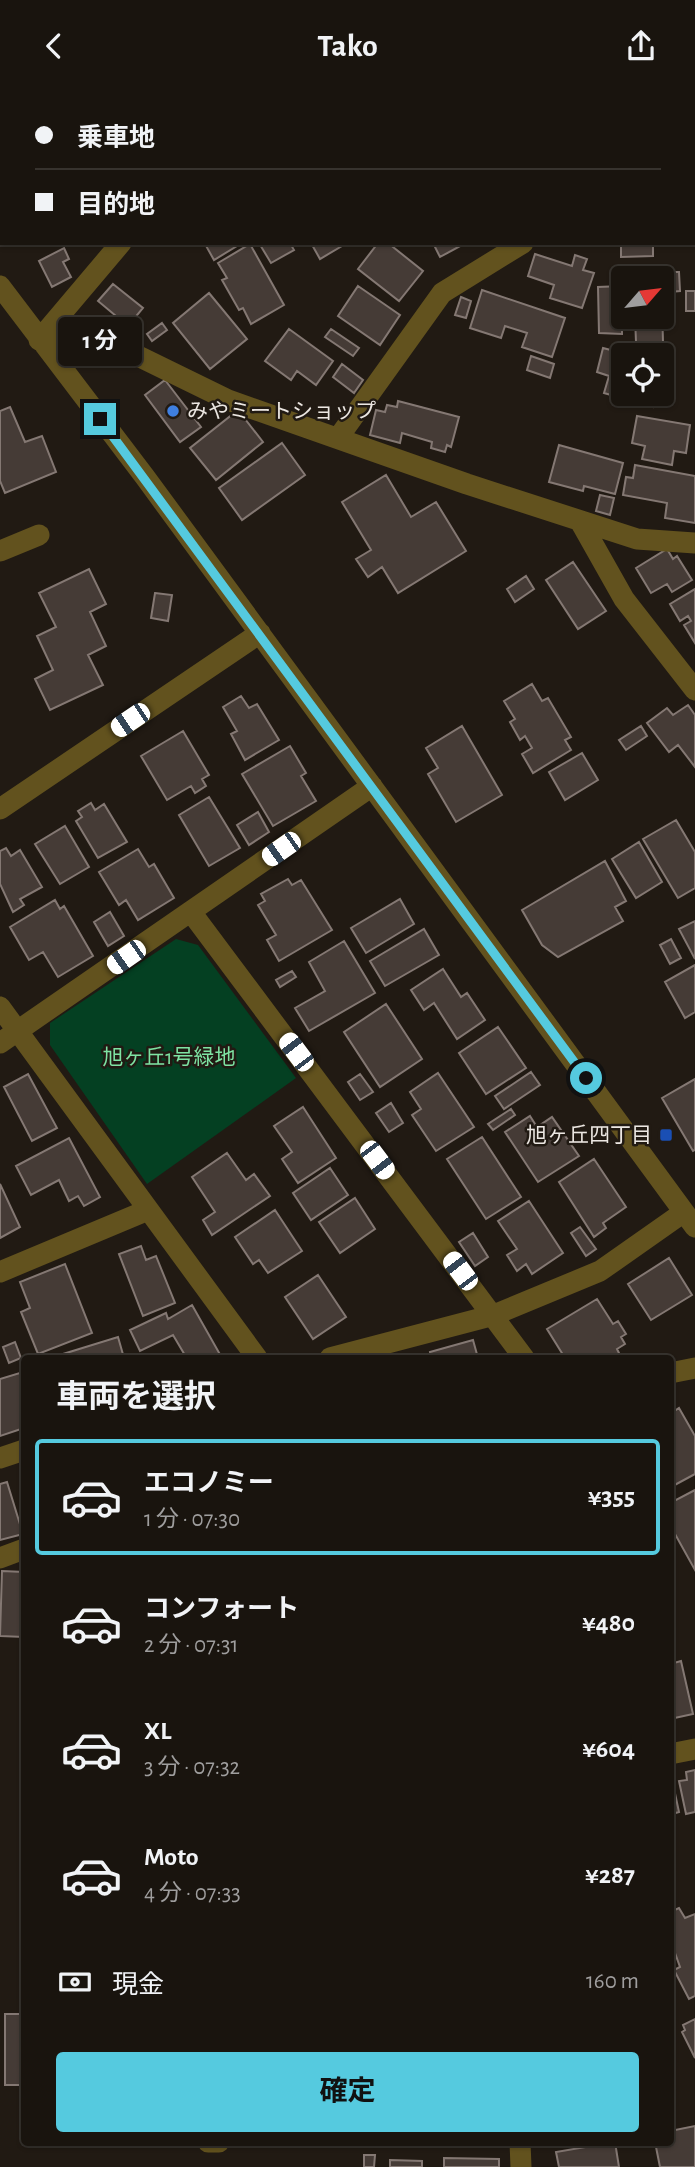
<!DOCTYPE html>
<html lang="ja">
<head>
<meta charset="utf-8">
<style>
	body { margin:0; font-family:"Alegreya Sans","Noto Sans JP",sans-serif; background:#221d17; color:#f1f3f6; height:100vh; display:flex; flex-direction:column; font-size:26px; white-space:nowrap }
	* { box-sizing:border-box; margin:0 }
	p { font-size:23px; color:#9f9e9e }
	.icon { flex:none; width:38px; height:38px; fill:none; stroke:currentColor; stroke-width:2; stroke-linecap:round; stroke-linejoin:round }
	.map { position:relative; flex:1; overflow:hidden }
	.side { position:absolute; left:21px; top:1264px; width:653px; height:791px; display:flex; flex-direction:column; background:#19140e; border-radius:7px; box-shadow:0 2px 5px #0004,0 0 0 2px #37332e }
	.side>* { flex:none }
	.top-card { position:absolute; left:0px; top:0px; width:696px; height:154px; box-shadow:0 2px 5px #0004,0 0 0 2px #37332e; display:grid; align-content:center; height:154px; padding:0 35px; background:#19140e }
	.needle { width:46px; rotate:62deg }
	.fabs { position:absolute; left:611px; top:175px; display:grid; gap:14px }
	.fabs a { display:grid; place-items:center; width:63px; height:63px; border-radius:7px; background:#19140e; box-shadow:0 2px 5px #0004,0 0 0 2px #37332e; font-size:35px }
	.end { position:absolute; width:32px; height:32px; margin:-16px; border:9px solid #55cadf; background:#111; box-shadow:0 0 0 4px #111 }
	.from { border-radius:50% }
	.bubble { position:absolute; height:49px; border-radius:7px; background:#19140e; box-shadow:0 2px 5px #0004,0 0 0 2px #37332e; font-size:23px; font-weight:700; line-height:49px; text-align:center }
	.car { position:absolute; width:21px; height:42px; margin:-21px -10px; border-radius:9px; box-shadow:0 0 5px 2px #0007; background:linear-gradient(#fff 24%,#345 0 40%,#fff 0 76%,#345 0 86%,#fff 0) }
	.top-card b { display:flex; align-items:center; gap:24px; height:66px; font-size:26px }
	.top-card b+b { border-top:2px solid #37332e }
	.top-card i { width:18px; height:18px; background:#f1f3f6 }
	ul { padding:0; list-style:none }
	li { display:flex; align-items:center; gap:21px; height:116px; margin:0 14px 10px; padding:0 21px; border:4px solid transparent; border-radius:7px }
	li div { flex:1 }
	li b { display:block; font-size:26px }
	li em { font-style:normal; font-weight:700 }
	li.active { border-color:#55cadf }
	li>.icon { width:63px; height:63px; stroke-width:1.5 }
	h2 { padding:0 35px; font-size:32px; line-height:84px }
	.pay { display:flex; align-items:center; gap:18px; height:77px; padding:0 35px; font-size:26px }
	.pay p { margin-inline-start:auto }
	.button { display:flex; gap:14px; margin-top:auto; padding:14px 35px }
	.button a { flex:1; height:80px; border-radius:7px; background:#55cadf; color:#111; font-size:28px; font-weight:700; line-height:80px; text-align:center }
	header { display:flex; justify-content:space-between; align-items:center; height:91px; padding:0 35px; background:#19140e; font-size:32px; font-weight:700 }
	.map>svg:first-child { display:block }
	.green { fill:#044022 }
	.building { fill:#453b36; stroke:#847873; stroke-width:2 }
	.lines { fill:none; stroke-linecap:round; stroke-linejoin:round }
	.minor { stroke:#62521e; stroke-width:21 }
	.route { stroke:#55cadf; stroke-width:9 }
	.shop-dot { fill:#3f7fe0; stroke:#211a13; stroke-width:2.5 }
	.transit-dot { fill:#1a4fb4; stroke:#211a13; stroke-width:2.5 }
	.labels { text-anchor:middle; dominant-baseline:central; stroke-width:5; stroke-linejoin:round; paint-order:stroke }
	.poi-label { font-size:21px; fill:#ece7e2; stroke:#211a13; text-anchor:start }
	.park-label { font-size:21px; fill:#7ee3a3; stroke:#211a13 }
</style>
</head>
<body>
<header><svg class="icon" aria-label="back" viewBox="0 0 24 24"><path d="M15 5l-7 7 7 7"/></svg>Tako<svg class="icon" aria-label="share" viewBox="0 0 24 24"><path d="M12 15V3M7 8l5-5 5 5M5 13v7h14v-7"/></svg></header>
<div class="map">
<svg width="695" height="2076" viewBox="0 0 695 2076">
	<rect width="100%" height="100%" fill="#211a13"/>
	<!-- green -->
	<path class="green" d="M176,848L198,854L296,987L147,1093L50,954V932Z"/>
	<!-- building -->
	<path class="building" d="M242,152L214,169L205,153L206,152Z
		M259,152H290L294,159L271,172Z
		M311,152H347L320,168Z
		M378,152H388L423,180L399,210L358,178Z
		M433,152H463L464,153L440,166Z
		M621,152H653V165L621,166Z
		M250,153L284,214L251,233L243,217L239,219L222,189L227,187L218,172Z
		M64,157L69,168L63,171L71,186L52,196L39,170Z
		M535,163L572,175L575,164L587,168L583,179L594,182L582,217L550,207L554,194L528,185Z
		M670,181H679L680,200L670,201Z
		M113,193L143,217L128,235L98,210Z
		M358,195L400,224L380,254L338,225Z
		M622,195V243L599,242L598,196Z
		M482,199L565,227L552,266L522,256L527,242L505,235L501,247L470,237Z
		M686,200H695V220H686Z
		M209,202L247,248L210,278L173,232Z
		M461,206L471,210L466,227L455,224Z
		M662,215L663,251H636L635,226H662Z
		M162,232L167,239L152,250L147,243Z
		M289,238L333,270L316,294L297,280L291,289L265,270Z
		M331,238L359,257L353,265L325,246Z
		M603,257L630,264H623V303H657L653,316L604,302L609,285L597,281Z
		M531,265L554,273L550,287L527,279Z
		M342,273L363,289L354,302L333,286Z
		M165,289L201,336L180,351L145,304Z
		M398,310L459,326L451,356L447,354L445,361L431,357L432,351L402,342L400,352L370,344L376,319L385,321L387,314L397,316Z
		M10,316L25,351L42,345L56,381L5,402L0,390V320Z
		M238,319L263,351L216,389L190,357Z
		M637,325L690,334L686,362L674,360L672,374L642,368L645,355L632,352Z
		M282,352L305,384L242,429L219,397Z
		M559,354L623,372L615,403L584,395L583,400L549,391Z
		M635,374L695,385V432L665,427L667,412L623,404L626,386L633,387Z
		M386,384L411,426L436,411L466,460L398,502L382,476L368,486L356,468L371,459L342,411Z
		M600,404L614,407L610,424L596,420Z
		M667,458L673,468L677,465L692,489L672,501L667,493L651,502L636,477Z
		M573,471L606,520L578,538L546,489Z
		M89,478L106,513L90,521L106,555L88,564L103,594L50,619L35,588L53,579L37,545L56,536L39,502Z
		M526,485L534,498L515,511L507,498Z
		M695,498V552L684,534L691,530L688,525L680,530L670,513Z
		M155,502L172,504L168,530L151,527Z
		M532,593L542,610L548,607L571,646L565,649L571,659L533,682L522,663L532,657L525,645L520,649L510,631L515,628L504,610Z
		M241,605L249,617L257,613L279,649L245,669L231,643L237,640L223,616Z
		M688,614L695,624V676L678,654L669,661L647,632L667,617L673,624Z
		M462,635L502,704L456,731L428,683L438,677L426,657Z
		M641,635L647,645L626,659L619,649Z
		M183,640L209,684L202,688L206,695L195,702L191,695L167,709L141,665Z
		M290,655L306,682L301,685L316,710L273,735L242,683Z
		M582,662L598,689L565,709L549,681Z
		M209,706L240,757L209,775L179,724Z
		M91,712L95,719L104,713L127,751L98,767L76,730L82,726L78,720Z
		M258,721L269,741L249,754L237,734Z
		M676,729L695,761V797L678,807L643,748Z
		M65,735L89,776L60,793L35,753Z
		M639,751L662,791L636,807L612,768Z
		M6,757L11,765L20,759L42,796L20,808L24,814L13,821L0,793V760Z
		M138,758L149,776L154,773L174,807L138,829L126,809L119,814L99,781Z
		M605,770L626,810L615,816L623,830L558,866L542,854L522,819Z
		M288,788L292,794L301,789L332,839L279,870L267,849L276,844L258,814L265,810L261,803Z
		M400,808L414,833L366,862L351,837Z
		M55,809L60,818L64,815L93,865L58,886L43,861L29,869L10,836Z
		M110,821L124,845L108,855L94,831Z
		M695,830V868L679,838Z
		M424,838L439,864L385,895L370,870Z
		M671,848L681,867L670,873L660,854Z
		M344,850L375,902L309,940L295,917L325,900L309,871Z
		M695,874V921L685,927L665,891Z
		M443,878L461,906L467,902L485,929L457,948L434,912L424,919L411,899Z
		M292,880L296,886L280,896L276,889Z
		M386,913L422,968L380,996L344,941Z
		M498,936L526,977L486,1003L459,962Z
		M531,981L540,994L504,1018L495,1005Z
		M438,982L474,1036L436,1060L412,1024L421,1018L410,1001Z
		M28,983L57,1037L32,1050L4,996Z
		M360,983L373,1001L360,1009L348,991Z
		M695,988V1059L693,1060L662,1007Z
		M391,1012L403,1032L389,1041L376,1022Z
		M303,1016L336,1067L298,1092L282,1068L292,1061L274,1035Z
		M511,1018L515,1024L493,1039L488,1033Z
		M530,1025L537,1036L552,1026L579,1065L538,1091L505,1041Z
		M482,1046L521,1106L486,1128L447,1068Z
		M69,1047L100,1106L84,1115L78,1105L69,1110L59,1089L31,1104L16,1075Z
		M227,1062L246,1089L254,1083L270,1105L212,1144L203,1129L215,1121L192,1086Z
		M594,1068L626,1116L603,1132L606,1137L594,1146L559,1091Z
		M330,1077L348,1104L311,1129L293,1102Z
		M0,1093L20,1136L0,1147Z
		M355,1107L375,1138L340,1162L319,1131Z
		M529,1110L563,1162L532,1183L526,1173L517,1180L507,1164L517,1158L498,1130Z
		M275,1119L302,1160L268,1182L259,1169L253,1173L235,1146Z
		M580,1136L596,1158L586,1165L571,1142Z
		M473,1142L488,1166L475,1175L459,1151Z
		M141,1155L146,1169L156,1165L175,1212L143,1225L119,1163Z
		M669,1167L692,1204L651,1229L628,1193Z
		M65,1173L92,1242L38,1263L21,1221L30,1217L20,1191Z
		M318,1184L346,1226L313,1248L285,1206Z
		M597,1208L613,1233L618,1230L626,1243L621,1246L625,1253L617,1258L621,1266L565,1267L547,1238Z
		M192,1214L222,1267H183L186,1266L173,1244L140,1260L130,1239L166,1222L168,1228Z
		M118,1246L124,1267H64L63,1263Z
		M473,1249L478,1267H431L430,1261Z
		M15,1251L21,1267L9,1272L3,1256Z
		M23,1281L24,1337L0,1345V1288Z
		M679,1317L695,1345V1383L671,1396L670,1323Z
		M7,1391L23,1443L0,1449V1393Z
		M695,1399V1479L670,1434V1412Z
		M2,1480L24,1481V1546L0,1545Z
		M681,1570L693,1623L670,1628V1573Z
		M695,1679V1721L686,1723L679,1690L687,1689L686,1681Z
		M673,1693L679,1721L672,1723L673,1730H670V1694Z
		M679,1817L685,1827L695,1823V1905L689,1908L674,1879L680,1876L670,1848V1821Z
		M5,1923H24V1994H5Z
		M695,1928V1967L682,1941L685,1939L683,1934Z
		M695,2035V2076H660L655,2051H670V2040Z
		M615,2051L619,2076H559L556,2061Z
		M364,2064H375L374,2076H364Z
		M444,2067L499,2068V2076H444Z
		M390,2069L422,2070V2076H390Z"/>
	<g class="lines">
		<!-- minor -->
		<path class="minor" d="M147,0L148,2
			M164,2L166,0
			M346,2L348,0
			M0,92L2,91
			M121,152L39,249L89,241L228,309L467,393L637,448L695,452
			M0,195L145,386L695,1136
			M338,347L442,202L523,152
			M580,430L624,508L695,599
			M0,460L39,444
			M0,718L260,542
			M191,821L524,1267
			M0,916L257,1267
			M0,952L372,695
			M0,1181L148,1119
			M330,1267L494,1224L600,1180L684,1121
			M670,1282L695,1277
			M0,1367L24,1359
			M0,1467L24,1458
			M670,1663L695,1658
			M208,2051H219
			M520,2051L521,2076"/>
	</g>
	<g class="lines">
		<!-- route -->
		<path class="route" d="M100,328L586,987"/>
	</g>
	<!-- markers -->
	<circle class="shop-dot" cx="173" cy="320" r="7"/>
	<rect class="transit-dot" x="659" y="1037" width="14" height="14" rx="3.5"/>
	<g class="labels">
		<!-- poi labels -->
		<g class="poi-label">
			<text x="187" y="320">みやミートショップ</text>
			<text x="652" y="1044" text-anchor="end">旭ヶ丘四丁目</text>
		</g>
		<!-- park labels -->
		<g class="park-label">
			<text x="169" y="966">旭ヶ丘1号緑地</text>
		</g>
	</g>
</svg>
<div class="fabs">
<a><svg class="needle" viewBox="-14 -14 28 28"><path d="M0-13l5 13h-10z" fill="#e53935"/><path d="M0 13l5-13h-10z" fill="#9f9e9e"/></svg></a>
<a><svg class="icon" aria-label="locate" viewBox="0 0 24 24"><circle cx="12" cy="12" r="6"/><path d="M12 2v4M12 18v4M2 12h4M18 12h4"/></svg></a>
</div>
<i class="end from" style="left:586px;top:987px"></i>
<i class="end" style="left:100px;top:328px"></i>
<div class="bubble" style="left:58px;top:226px;width:84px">1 分</div>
<i class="car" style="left:130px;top:629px;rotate:236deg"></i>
<i class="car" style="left:281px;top:758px;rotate:235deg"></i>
<i class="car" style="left:126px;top:866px;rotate:235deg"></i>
<i class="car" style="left:296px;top:961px;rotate:323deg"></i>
<i class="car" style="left:377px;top:1069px;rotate:143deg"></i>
<i class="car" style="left:460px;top:1180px;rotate:323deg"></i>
<div class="top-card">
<b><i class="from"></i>乗車地</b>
<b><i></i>目的地</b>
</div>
<section class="side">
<h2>車両を選択</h2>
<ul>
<li class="active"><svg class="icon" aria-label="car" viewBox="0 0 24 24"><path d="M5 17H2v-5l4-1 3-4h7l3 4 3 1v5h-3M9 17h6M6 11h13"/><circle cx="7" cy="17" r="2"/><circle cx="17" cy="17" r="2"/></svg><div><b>エコノミー</b><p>1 分 · 07:30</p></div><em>¥355</em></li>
<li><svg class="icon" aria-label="car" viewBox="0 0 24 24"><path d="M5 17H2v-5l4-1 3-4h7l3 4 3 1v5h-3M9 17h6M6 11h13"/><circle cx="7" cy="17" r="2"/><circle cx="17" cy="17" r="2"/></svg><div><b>コンフォート</b><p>2 分 · 07:31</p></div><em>¥480</em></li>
<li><svg class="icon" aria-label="car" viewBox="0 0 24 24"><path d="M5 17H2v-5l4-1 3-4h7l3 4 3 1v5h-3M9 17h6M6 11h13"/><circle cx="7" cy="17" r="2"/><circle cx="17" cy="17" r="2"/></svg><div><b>XL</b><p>3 分 · 07:32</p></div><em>¥604</em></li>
<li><svg class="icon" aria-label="car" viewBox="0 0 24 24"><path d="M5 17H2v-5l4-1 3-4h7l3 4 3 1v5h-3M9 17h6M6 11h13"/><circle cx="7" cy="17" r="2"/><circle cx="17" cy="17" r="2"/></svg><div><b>Moto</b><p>4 分 · 07:33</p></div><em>¥287</em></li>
</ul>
<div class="pay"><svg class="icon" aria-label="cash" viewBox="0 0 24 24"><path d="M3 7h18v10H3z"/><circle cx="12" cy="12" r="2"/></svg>現金<p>160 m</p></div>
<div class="button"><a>確定</a></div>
</section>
</div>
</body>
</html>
